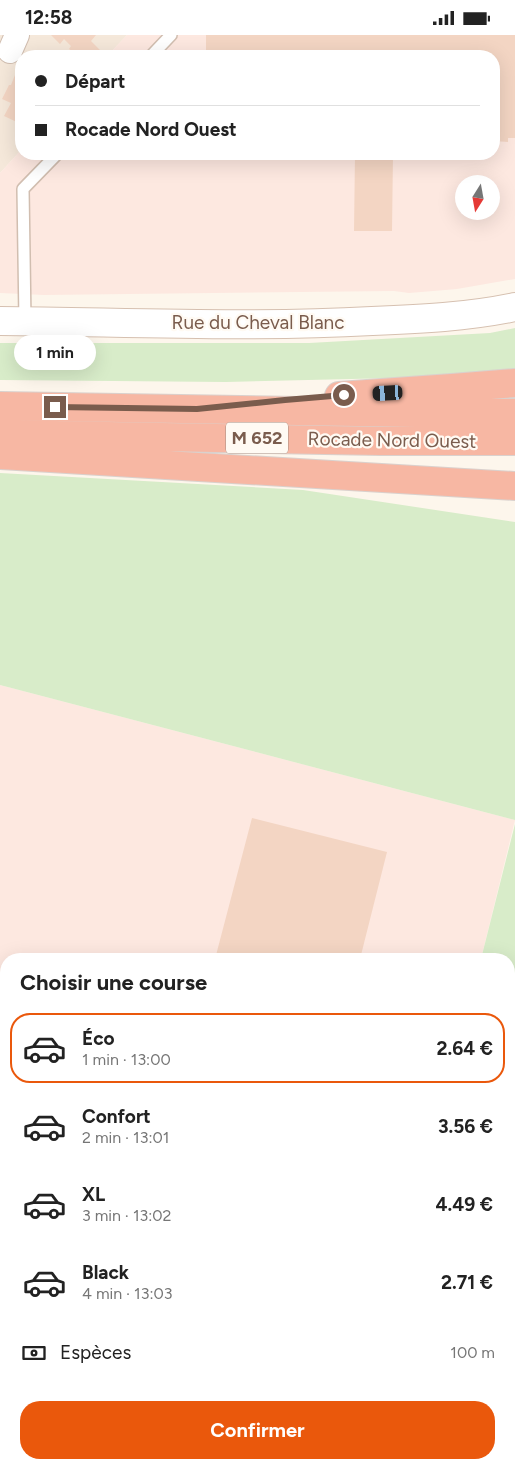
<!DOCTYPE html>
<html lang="fr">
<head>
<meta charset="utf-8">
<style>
	body { margin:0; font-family:Figtree,sans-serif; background:#f2f2f2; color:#222; height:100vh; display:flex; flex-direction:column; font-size:19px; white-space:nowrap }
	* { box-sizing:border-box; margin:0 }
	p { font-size:16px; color:#767676 }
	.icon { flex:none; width:28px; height:28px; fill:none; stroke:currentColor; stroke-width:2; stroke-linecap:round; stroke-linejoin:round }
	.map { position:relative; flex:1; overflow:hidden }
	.details { position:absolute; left:0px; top:918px; width:515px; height:516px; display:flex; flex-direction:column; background:#fff; border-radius:20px 20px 0 0; box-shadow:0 5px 20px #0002 }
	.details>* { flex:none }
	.top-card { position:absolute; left:15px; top:15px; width:485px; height:110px; border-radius:20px; box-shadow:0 5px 20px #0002; display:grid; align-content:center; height:110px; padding:0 20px; background:#fff }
	.needle { width:32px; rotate:191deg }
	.buttons { position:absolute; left:455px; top:140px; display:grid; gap:10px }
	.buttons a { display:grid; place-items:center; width:45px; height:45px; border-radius:50%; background:#fff; box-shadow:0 5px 20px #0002; font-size:25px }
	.end { position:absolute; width:22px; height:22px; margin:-11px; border:6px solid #7a5c4d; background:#fff; box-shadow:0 0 0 2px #fff }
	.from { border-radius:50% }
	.bubble { position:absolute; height:35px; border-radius:18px; background:#fff; box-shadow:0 5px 20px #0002; font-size:16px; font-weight:700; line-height:35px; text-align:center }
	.car { position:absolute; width:15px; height:30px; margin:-15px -8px; border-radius:6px; box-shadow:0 0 4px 1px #0007; background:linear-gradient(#222 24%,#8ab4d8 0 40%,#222 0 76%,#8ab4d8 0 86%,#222 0) }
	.top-card b { display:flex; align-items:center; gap:18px; height:48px; font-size:19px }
	.top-card b+b { border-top:1px solid #e0e0e0 }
	.top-card i { width:12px; height:12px; background:#222 }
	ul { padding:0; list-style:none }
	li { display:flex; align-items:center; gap:15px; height:70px; margin:0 10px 8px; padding:0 10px; border:2px solid transparent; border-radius:20px }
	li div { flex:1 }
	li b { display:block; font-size:19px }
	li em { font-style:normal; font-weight:700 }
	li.active { border-color:#ea580c }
	li>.icon { width:45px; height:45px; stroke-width:1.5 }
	h2 { padding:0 20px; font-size:22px; line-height:60px }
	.pay { display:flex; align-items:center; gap:12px; height:55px; padding:0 20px; font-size:19px }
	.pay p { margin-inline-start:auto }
	.primary-button { display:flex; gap:10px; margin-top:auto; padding:10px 20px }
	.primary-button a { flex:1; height:58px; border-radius:20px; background:#ea580c; color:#fff; font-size:20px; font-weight:700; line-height:58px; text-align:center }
	.status { display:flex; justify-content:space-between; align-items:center; height:35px; padding:0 25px; background:#fff; direction:ltr }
	.status svg { height:14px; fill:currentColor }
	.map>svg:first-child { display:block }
	.residential { fill:#f5e8da }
	.commercial { fill:#fde8e0; fill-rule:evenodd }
	.green { fill:#d8ecc9 }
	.building { fill:#f3d5c3 }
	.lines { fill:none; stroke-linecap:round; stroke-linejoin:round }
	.lane-casing { stroke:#d1beb0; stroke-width:14 }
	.street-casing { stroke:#d1beb0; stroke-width:26 }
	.secondary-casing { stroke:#d6c0b0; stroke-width:30 }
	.highway-casing { stroke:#dad1cd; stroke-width:30 }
	.path { stroke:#d9b8a5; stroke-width:3; stroke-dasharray:1 4; stroke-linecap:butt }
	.lane { stroke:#fff; stroke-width:11 }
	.street { stroke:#fff; stroke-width:24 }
	.secondary { stroke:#fff; stroke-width:28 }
	.highway { stroke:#f7b7a3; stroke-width:28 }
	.route { stroke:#7a5c4d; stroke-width:6 }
	.labels { text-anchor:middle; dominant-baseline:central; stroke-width:4.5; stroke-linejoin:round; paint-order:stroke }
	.shield { fill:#fffaf3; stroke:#a28b7f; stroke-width:1 }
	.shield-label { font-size:18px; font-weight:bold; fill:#7a5c4d }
	.street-label { font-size:19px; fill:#7a5c4d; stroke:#fffaf3 }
</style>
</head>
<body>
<div class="status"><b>12:58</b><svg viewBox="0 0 49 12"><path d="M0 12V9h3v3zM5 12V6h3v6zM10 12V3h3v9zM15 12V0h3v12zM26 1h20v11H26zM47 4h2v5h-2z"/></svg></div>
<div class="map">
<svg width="515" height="1433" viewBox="0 0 515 1433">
	<rect width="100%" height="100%" fill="#fdf6ec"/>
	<!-- residential -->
	<path class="residential" d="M0,0H127L107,21H21V115L0,138Z"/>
	<!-- commercial -->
	<path class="commercial" d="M127,0H515V244L457,254L409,258L394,256L44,260L0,258V138L21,115V119H494V21H107ZM464,149H491V176H464Z
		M0,650L515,785L481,924H6V1428H295L294,1433H0Z"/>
	<!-- green -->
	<path class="green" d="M515,293V335L438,342L226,347L0,345V308H309L490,298Z
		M0,438L303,455L515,487V785L0,650Z
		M515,789V1433H294L295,1428H509V924H481Z"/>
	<!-- building -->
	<path class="building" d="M51,0H96L91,6L100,15L95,21H76L77,20L69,14L71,11L64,4L60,9Z
		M206,0H515V103H508V107L494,106V21H206Z
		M15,40L21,43V89L4,81L11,68L2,64L9,50H11Z
		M355,119H393L392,196H354Z
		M252,783L387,817L360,924H215Z
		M6,1212V1423L0,1421V1234Z
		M26,1428H117L116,1433H45Z"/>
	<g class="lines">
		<defs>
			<path id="lane" d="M151,21L171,0
				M25,286L23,154L57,119"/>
			<path id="street" d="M10,16L17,0"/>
			<path id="secondary" d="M0,286C124,287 248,293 372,286C420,284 468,282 515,272"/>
			<path id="highway" d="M339,361L452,353L515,348
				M0,371L416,378H515
				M0,399L381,406H515
				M0,420L515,451"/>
		</defs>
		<!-- lane casing -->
		<use href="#lane" class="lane-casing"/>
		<!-- street casing -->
		<use href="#street" class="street-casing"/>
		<!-- secondary casing -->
		<use href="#secondary" class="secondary-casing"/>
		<!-- highway casing -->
		<use href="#highway" class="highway-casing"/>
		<!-- path -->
		<path class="path" d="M509,1055L515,1044
			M0,1184L6,1185
			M162,1433L163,1428
			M409,1433V1428"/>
		<!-- lane -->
		<use href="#lane" class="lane"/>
		<!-- street -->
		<use href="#street" class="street"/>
		<!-- secondary -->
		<use href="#secondary" class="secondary"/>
		<!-- highway -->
		<use href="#highway" class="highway"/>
	</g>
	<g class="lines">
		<!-- route -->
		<path class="route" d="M55,372L197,374L285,365L344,360"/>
	</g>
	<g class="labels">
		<!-- shield labels -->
		<rect class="shield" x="226" y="387.5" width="62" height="31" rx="4"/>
		<g class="shield-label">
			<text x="257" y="403">M 652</text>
		</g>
		<!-- street labels -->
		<g class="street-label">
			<text x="258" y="287">Rue du Cheval Blanc</text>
			<text transform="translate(392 405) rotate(1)">Rocade Nord Ouest</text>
		</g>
	</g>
</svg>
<div class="buttons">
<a><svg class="needle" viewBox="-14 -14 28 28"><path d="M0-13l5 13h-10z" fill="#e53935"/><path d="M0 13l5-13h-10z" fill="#767676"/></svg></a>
</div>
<i class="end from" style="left:344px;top:360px"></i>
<i class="end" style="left:55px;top:372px"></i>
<div class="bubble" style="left:14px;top:300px;width:82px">1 min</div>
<i class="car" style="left:388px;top:358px;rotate:267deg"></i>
<div class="top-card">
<b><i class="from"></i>Départ</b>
<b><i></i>Rocade Nord Ouest</b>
</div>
<section class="details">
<h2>Choisir une course</h2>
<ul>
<li class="active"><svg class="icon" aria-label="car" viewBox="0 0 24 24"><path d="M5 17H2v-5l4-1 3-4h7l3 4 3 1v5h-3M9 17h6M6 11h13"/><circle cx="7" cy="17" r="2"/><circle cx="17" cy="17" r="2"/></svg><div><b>Éco</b><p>1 min · 13:00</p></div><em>2.64 €</em></li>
<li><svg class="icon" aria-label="car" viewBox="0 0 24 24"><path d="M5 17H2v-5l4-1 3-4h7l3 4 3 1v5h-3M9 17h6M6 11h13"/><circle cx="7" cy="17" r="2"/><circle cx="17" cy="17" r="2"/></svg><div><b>Confort</b><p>2 min · 13:01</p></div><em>3.56 €</em></li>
<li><svg class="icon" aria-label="car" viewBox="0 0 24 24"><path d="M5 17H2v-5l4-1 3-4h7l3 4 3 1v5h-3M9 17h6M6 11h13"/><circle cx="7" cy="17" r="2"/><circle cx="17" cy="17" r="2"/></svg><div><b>XL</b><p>3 min · 13:02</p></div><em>4.49 €</em></li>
<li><svg class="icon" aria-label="car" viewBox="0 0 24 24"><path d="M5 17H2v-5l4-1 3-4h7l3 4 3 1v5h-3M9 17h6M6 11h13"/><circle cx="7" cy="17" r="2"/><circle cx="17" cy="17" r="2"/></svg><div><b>Black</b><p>4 min · 13:03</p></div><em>2.71 €</em></li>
</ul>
<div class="pay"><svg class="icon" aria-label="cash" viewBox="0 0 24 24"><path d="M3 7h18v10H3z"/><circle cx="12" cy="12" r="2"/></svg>Espèces<p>100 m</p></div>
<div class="primary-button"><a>Confirmer</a></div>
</section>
</div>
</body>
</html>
